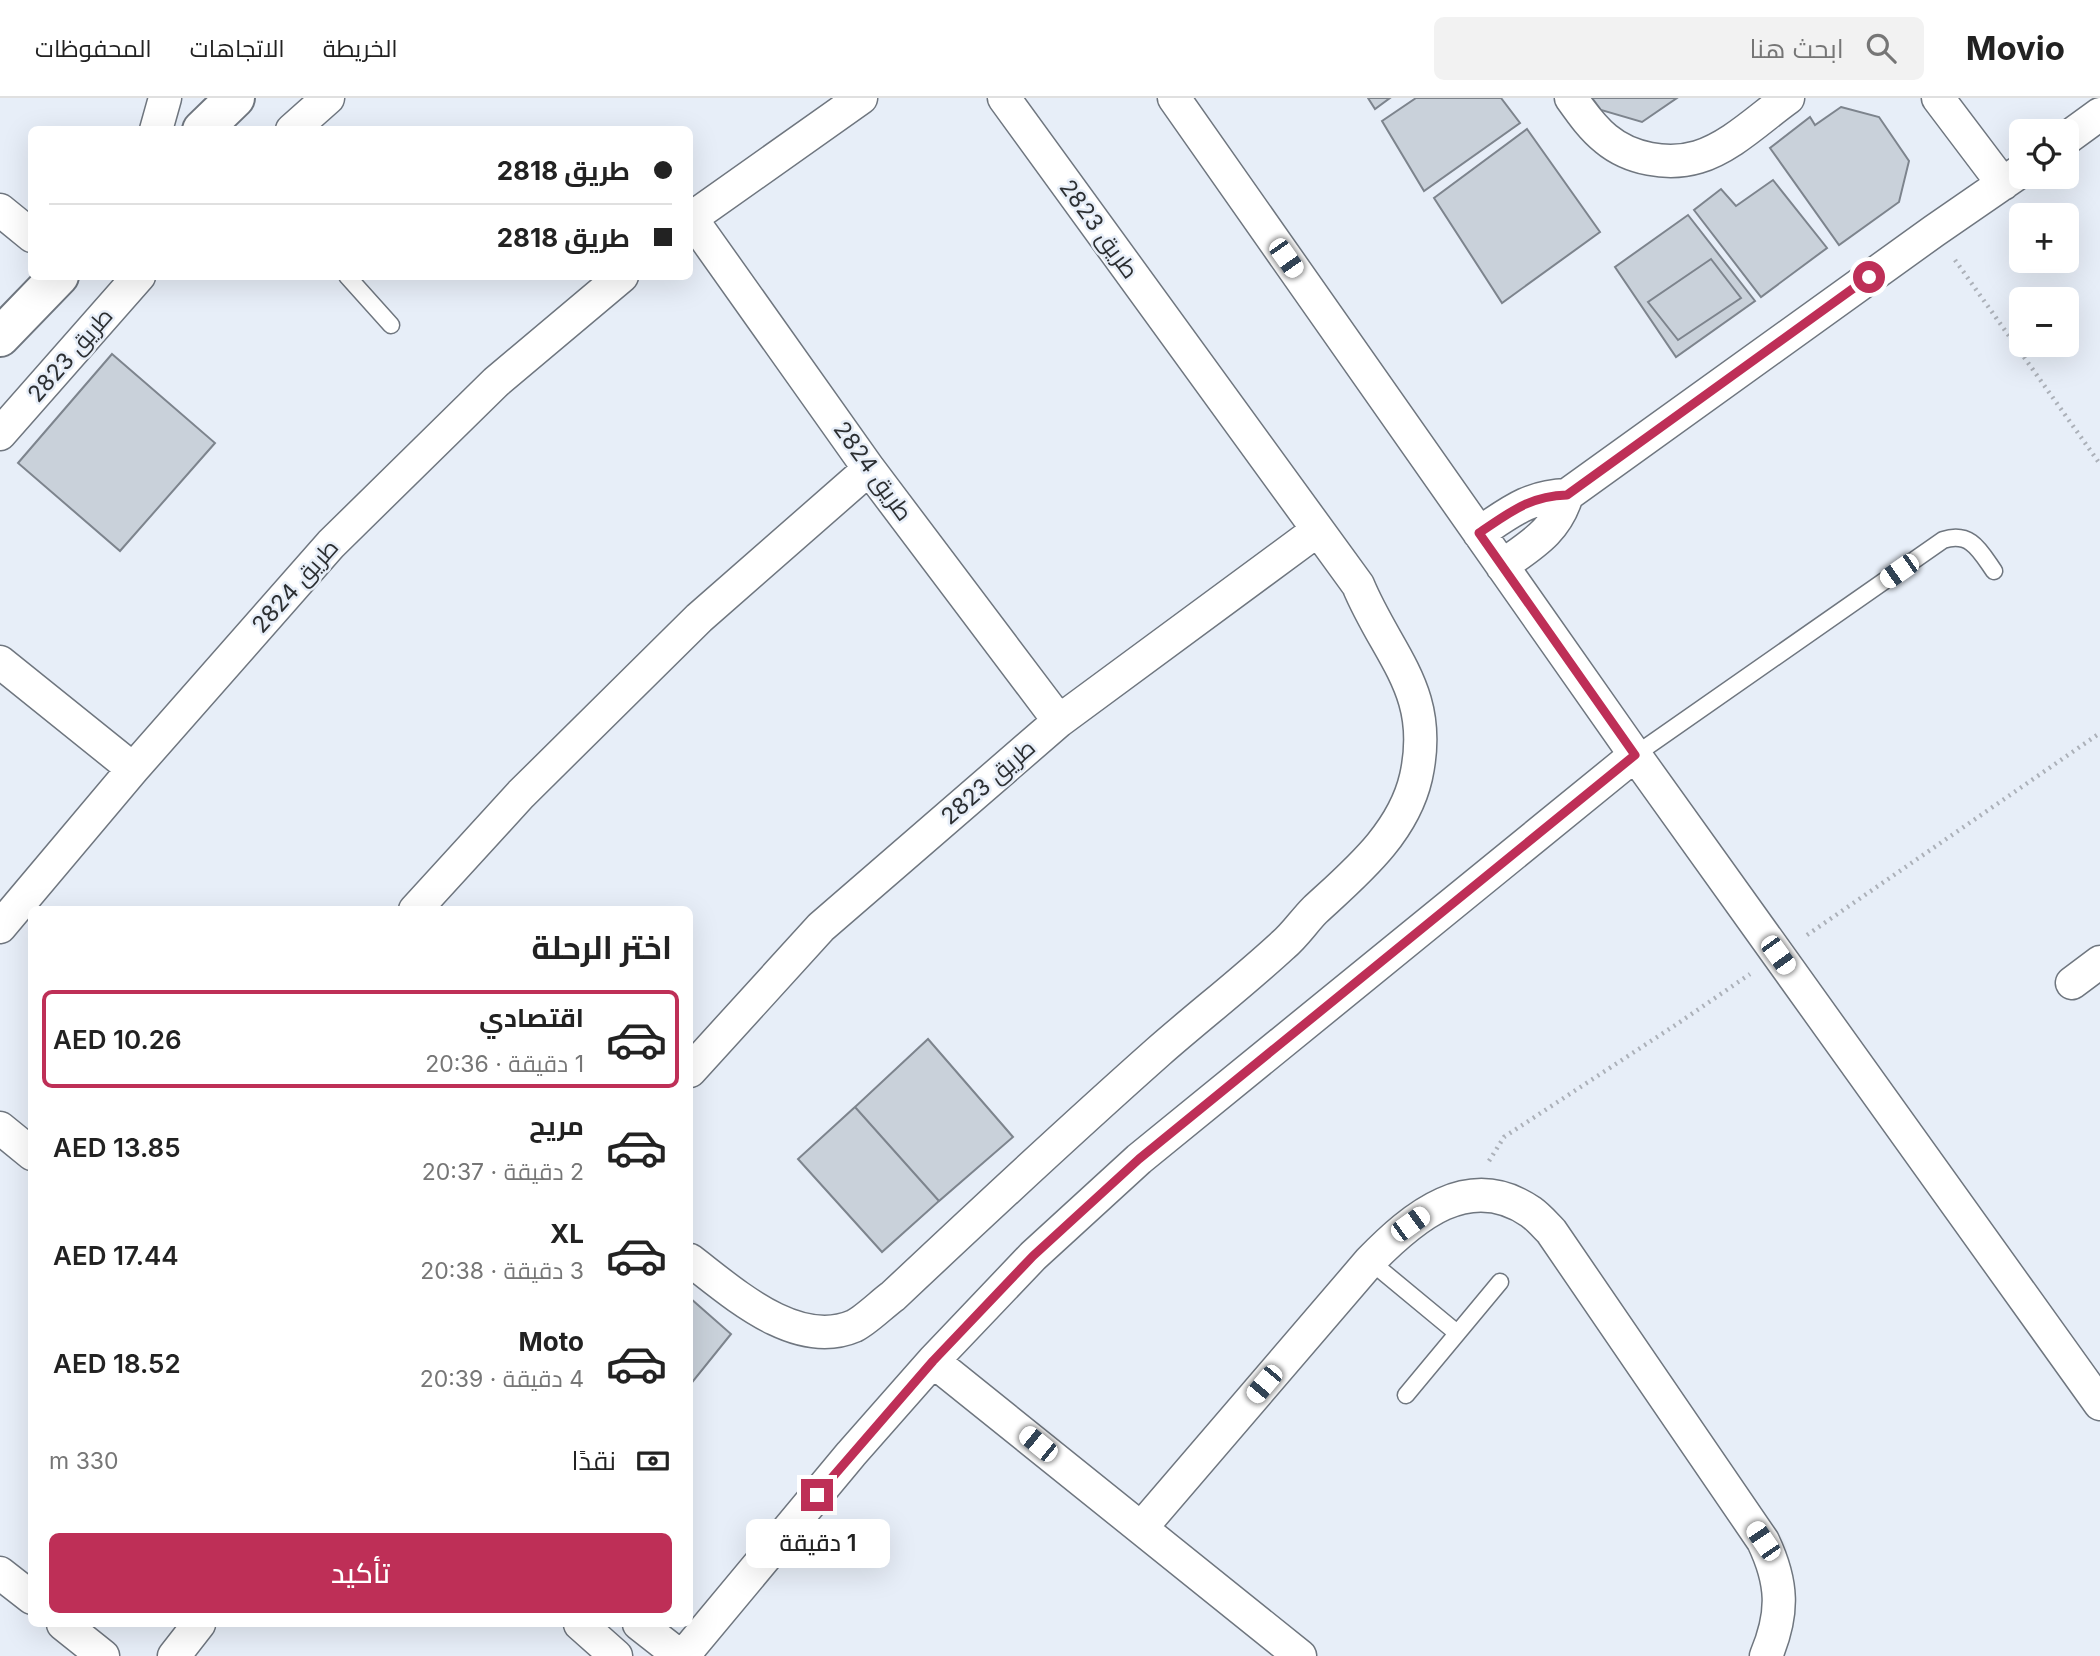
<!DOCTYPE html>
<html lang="ar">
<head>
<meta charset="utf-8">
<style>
	body { margin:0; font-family:Inter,Cairo,sans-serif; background:#f2f2f2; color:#222; direction:rtl; height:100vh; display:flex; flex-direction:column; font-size:26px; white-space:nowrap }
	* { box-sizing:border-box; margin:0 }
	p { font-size:23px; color:#767676 }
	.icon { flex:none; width:38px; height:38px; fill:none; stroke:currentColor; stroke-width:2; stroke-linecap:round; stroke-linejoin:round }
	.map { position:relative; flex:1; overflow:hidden; direction:ltr }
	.drawer { position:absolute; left:28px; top:808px; width:665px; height:721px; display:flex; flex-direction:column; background:#fff; border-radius:10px; box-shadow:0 7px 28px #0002; direction:rtl }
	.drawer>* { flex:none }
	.guide { position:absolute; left:28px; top:28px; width:665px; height:154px; border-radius:10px; box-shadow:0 7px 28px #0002; direction:rtl; display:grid; align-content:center; height:154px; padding:0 21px; background:#fff }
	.controls { position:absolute; left:2009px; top:21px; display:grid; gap:14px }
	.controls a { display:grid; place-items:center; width:70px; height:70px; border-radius:10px; background:#fff; box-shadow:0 7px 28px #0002; font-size:35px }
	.end { position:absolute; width:32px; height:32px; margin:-16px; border:9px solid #be2f57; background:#fff; box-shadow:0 0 0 4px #fff }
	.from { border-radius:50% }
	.bubble { position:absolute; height:49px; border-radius:10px; background:#fff; box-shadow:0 7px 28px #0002; font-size:23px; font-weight:600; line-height:49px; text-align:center; direction:rtl }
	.car { position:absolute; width:21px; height:42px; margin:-21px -10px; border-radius:9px; box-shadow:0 0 5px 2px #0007; background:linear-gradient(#fff 24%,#345 0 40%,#fff 0 76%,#345 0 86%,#fff 0) }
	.guide b { display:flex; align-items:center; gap:24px; height:66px; font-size:26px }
	.guide b+b { border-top:2px solid #e0e0e0 }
	.guide i { width:18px; height:18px; background:#222 }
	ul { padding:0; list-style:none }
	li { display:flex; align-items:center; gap:21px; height:98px; margin:0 14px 10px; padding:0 7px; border:4px solid transparent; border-radius:10px }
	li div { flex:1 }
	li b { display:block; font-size:26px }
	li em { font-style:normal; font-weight:600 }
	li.selected { border-color:#be2f57 }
	li>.icon { width:63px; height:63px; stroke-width:1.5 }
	h2 { padding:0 21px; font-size:32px; line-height:84px }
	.pay { display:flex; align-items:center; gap:18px; height:77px; padding:0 21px; font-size:26px }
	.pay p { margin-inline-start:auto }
	.button { display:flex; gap:14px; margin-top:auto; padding:14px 21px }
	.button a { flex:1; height:80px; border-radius:10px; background:#be2f57; color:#fff; font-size:28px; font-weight:600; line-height:80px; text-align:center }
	header { display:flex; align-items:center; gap:42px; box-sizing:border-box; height:98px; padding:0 35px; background:#fff; border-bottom:2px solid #e0e0e0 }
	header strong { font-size:33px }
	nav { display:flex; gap:38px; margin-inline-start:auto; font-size:24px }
	.search { width:490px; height:63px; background:#f2f2f2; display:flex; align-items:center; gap:18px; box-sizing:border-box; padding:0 24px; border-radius:10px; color:#767676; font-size:26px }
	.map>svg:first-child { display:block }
	.building { fill:#c9d1da; stroke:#7d848d; stroke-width:2 }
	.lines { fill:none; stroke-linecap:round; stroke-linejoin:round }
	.service-casing { stroke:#6f767f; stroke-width:19 }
	.minor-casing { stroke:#6f767f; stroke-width:35 }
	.tertiary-casing { stroke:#6f767f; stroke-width:42 }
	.path { stroke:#acb1b9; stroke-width:4.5; stroke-dasharray:2 5; stroke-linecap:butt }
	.service { stroke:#fff; stroke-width:16 }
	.minor { stroke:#fff; stroke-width:32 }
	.tertiary { stroke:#fff; stroke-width:38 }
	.route { stroke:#be2f57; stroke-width:9 }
	.labels { text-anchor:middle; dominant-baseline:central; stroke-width:5; stroke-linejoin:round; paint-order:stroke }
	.street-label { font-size:23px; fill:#2c2f32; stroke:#e7eef8 }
</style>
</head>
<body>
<header>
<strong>Movio</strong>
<div class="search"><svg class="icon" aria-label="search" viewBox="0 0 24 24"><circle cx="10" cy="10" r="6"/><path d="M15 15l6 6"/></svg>ابحث هنا</div>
<nav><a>الخريطة</a><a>الاتجاهات</a><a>المحفوظات</a></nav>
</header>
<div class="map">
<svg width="2100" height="1558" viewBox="0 0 2100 1558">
	<rect width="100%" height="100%" fill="#e7eef8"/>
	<!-- building -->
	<path class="building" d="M1368,0H1390L1375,11Z
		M1416,0H1501L1520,25L1424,93L1382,23Z
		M1592,0H1677L1642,24L1601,12Z
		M1841,9L1879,19L1909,63L1899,104L1839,147L1770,50L1810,19L1815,27Z
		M1527,31L1600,134L1502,205L1434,100Z
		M1773,82L1827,150L1761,199L1694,112L1721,91L1736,108Z
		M1688,117L1755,203L1676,259L1615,169Z
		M1711,161L1741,200L1678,242L1648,204Z
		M112,256L215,345L120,453L18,365Z
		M928,941L1013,1039L939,1103L855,1009Z
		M855,1009L939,1103L882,1154L798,1061Z
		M690,1200L731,1236L690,1287Z"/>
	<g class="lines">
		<defs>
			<path id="service" d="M347,178L391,227
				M1635,657L1943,442C1971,433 1980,453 1994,473
				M1370,1163L1457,1235
				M1406,1297L1500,1184"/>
			<path id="minor" d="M1174,0L1635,657L2100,1306
				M1571,0C1581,14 1592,30 1606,41C1630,61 1668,68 1698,59C1731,49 1760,20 1788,0
				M1938,0L2003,86
				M156,32L165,0
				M292,32L328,0
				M2067,40L2100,16
				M0,112L32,138
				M691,120L869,371L1059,623
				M690,121L861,0
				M0,336L139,178
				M1479,435C1509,415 1529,398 1567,397L1934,133L2021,73
				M1502,468C1531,447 1556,434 1567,397
				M0,564L133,671
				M415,812L521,696L699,520L869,371
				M0,829L133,671L331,446L496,284L622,178
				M2072,885L2100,864
				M690,973L821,829L1059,623L1318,432
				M0,1030L32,1056
				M690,1162C732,1194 796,1253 854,1228C866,1222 882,1206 893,1198C980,1116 1068,1034 1158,954C1199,918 1243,884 1283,847C1295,837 1304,823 1315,812C1355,775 1403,736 1416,679C1435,593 1388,559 1358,487L1004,0
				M933,1263L1300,1558
				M1142,1429L1370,1163C1413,1119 1469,1071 1531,1114C1538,1119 1545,1127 1551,1133L1763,1443C1783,1485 1784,1515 1766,1558
				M0,1475L32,1500
				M63,1526L103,1558
				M580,1526L616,1558
				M639,1526L680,1558
				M174,1558L199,1526
				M683,1558L851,1356L933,1263L1033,1158L1139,1061L1635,657"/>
			<path id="tertiary" d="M202,32L235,0
				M0,239L59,178"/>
		</defs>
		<!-- service casing -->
		<use href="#service" class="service-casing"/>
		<!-- minor casing -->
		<use href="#minor" class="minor-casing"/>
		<!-- tertiary casing -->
		<use href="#tertiary" class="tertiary-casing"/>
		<!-- path -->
		<path class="path" d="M1955,162L2100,366
			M1807,837L2100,635
			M1489,1063L1504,1039L1677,926L1750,876"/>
		<!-- service -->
		<use href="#service" class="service"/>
		<!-- minor -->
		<use href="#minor" class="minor"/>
		<!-- tertiary -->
		<use href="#tertiary" class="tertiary"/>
	</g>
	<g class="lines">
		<!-- route -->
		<path class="route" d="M817,1397L933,1263L1033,1158L1139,1061L1635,657L1479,435C1509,415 1529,398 1567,397L1869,179"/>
	</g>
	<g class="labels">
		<!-- street labels -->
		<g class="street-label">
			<text transform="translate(1099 131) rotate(54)">طريق 2823</text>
			<text transform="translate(70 257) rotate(-49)">طريق 2823</text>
			<text transform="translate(873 373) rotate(54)">طريق 2824</text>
			<text transform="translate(295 488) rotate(-48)">طريق 2824</text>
			<text transform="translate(988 684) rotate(-41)">طريق 2823</text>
		</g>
	</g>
</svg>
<div class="controls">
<a><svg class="icon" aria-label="locate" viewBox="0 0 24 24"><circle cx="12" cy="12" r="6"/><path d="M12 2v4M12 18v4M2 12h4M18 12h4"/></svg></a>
<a>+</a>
<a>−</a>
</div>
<i class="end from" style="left:1869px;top:179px"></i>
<i class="end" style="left:817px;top:1397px"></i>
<div class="bubble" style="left:746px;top:1421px;width:144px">1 دقيقة</div>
<i class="car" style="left:1286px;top:160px;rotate:145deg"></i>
<i class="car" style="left:1899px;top:473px;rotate:235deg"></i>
<i class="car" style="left:1778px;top:857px;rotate:144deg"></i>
<i class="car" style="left:1410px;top:1126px;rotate:54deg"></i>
<i class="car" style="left:1264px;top:1286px;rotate:220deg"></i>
<i class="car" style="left:1038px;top:1346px;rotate:309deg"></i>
<i class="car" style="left:1763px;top:1443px;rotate:326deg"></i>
<div class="guide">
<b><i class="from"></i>طريق 2818</b>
<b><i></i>طريق 2818</b>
</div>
<section class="drawer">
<h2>اختر الرحلة</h2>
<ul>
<li class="selected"><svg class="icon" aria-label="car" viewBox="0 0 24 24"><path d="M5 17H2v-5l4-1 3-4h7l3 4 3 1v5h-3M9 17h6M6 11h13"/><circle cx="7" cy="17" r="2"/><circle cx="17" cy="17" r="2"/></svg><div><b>اقتصادي</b><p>1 دقيقة · 20:36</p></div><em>AED 10.26</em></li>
<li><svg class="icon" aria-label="car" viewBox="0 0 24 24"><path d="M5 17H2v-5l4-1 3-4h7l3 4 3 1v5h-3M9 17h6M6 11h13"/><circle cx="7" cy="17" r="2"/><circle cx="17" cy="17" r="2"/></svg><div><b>مريح</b><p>2 دقيقة · 20:37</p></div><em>AED 13.85</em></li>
<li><svg class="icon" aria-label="car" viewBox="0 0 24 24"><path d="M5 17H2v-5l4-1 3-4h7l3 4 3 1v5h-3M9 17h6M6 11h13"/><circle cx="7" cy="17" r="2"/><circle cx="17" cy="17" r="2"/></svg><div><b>XL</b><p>3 دقيقة · 20:38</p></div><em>AED 17.44</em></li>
<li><svg class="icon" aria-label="car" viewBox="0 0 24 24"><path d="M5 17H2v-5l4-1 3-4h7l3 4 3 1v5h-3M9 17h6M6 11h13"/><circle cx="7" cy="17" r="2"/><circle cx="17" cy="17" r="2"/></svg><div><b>Moto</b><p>4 دقيقة · 20:39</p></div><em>AED 18.52</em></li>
</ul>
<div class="pay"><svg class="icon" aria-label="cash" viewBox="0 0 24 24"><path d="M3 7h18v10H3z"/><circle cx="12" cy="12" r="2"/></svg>نقدًا<p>330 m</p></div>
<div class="button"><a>تأكيد</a></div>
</section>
</div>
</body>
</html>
